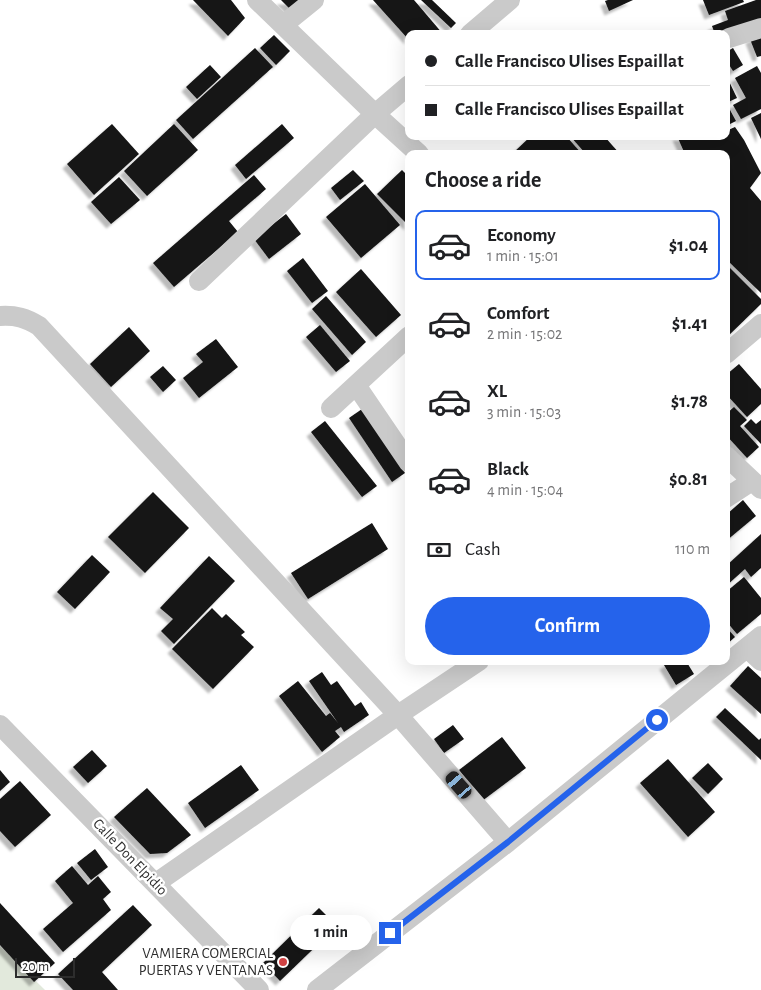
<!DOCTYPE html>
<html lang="en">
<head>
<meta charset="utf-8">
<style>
	body { margin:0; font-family:"Alegreya Sans",sans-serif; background:#f2f2f2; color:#202124; height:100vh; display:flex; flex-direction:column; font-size:19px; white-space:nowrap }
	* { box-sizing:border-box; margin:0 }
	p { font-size:16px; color:#757577 }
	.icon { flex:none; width:28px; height:28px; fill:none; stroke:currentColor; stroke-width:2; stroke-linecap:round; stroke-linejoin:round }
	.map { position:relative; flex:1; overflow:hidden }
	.side { position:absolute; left:405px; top:150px; width:325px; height:515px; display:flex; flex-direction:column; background:#fff; border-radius:10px; box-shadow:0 5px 20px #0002 }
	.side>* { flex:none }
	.guide { position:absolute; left:405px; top:30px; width:325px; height:110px; border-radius:10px; box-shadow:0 5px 20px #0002; display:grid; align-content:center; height:110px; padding:0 20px; background:#fff }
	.scale { position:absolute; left:15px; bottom:12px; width:60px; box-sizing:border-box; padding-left:5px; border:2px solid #2d2d2d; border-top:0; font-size:14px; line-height:18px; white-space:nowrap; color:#2d2d2d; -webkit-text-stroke:4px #fff; paint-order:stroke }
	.end { position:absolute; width:22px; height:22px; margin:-11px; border:6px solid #2563eb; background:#fff; box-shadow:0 0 0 2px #fff }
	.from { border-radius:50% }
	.bubble { position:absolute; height:35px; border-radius:18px; background:#fff; box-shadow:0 5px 20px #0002; font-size:16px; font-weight:600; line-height:35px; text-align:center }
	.car { position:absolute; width:15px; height:30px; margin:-15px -8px; border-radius:6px; box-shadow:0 0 4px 1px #0007; background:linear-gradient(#222 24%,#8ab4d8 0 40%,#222 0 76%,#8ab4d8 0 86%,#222 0) }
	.guide b { display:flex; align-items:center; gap:18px; height:48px; font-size:19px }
	.guide b+b { border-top:1px solid #e0e0e0 }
	.guide i { width:12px; height:12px; background:#202124 }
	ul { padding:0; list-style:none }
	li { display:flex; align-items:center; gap:15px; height:70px; margin:0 10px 8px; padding:0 10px; border:2px solid transparent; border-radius:10px }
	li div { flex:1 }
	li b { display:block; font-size:19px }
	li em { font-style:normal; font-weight:600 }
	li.current { border-color:#2563eb }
	li>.icon { width:45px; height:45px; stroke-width:1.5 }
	h2 { padding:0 20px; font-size:22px; line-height:60px }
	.pay { display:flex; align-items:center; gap:12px; height:55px; padding:0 20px; font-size:19px }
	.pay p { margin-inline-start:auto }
	.button { display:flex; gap:10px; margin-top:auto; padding:10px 20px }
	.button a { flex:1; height:58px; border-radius:30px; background:#2563eb; color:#fff; font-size:20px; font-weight:600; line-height:58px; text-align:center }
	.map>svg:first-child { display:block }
	.green { fill:#e2e9dc }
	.building { fill:#141414; filter:url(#shadow) }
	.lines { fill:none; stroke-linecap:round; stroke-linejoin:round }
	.minor { stroke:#cacaca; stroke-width:20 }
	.route { stroke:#2563eb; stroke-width:6 }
	.poi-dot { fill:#d14344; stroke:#fff; stroke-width:2 }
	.labels { text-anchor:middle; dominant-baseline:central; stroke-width:5; stroke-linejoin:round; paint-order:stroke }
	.street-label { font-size:15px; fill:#2d2d2d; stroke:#fff }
	.poi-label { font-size:15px; fill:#2d2d2d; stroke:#fff; text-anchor:end }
</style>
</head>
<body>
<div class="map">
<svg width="761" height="990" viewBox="0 0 761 990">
	<defs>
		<filter id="shadow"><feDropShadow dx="-4.5" dy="4.5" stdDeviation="1" flood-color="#0004"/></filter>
	</defs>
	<rect width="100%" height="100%" fill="#fff"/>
	<!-- green -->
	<path class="green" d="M0,946L45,990H0Z"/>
	<!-- building -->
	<path class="building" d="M193,0H231L245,18L228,36Z
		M281,0H303L290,9Z
		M373,0H414L443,34H409V40Z
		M421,0H432L456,23L451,28Z
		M608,0H633L609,11L605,1Z
		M703,0H743L744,2L709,15Z
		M756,0H761V19L722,34H715L712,26L728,20L725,11Z
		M761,34V56L757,57L750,39Z
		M274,35L290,51L276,65L260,48Z
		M255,48L273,67L193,139L176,120Z
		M733,48L743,65L733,71L726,60V52Z
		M210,65L221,77L197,99L186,87Z
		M757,66L761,73V109L741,119L733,105L746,98L735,78Z
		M726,75L737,98L726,103Z
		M730,110L736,121L726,126V112Z
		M761,113V139L751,118Z
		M112,124L139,154L94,195L67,164Z
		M174,124L198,150L147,196L124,171Z
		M282,124L294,138L246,179L235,165Z
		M735,127L744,140L761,173L750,188L761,201V293L726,259V154H685L677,136H726V131Z
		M531,136H566L582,154H512Z
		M570,136H604L620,154H586Z
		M353,170L364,181L340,200L331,188Z
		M402,170L409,177V226L377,194Z
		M254,175L266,189L229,221L238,232L174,287L153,263Z
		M119,177L140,200L111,224L91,202Z
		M365,184L400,225L361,258L326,217Z
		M286,214L301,234L269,259L254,239Z
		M303,258L328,291L312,303L287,271Z
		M726,264L761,299V304L726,338Z
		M361,269L401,315L376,337L336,292Z
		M326,296L366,342L352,355L312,309Z
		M320,325L350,361L336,372L306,337Z
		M129,327L150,351L111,387L90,364Z
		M216,339L238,367L199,398L183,378L203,362L196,354Z
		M739,364L761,389V404L747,417L726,394V375Z
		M163,366L176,380L163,392L150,377Z
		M734,407L747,420L740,426L759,447L747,458L726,435V414Z
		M362,409L405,473L392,482L349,418Z
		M751,419L756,424L761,420V444L744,426Z
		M325,421L377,486L362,497L311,432Z
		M153,492L189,528L145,573L108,537Z
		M743,500L756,516L726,541V515Z
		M372,523L388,549L308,599L291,573Z
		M761,534V568L751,577L745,569L726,586V566Z
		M92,555L110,572L75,609L57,592Z
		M209,556L235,581L174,644L161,631L173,619L160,608Z
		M744,577L761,598V614L737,634L726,621V592Z
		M212,608L222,618L226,614L245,632L241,635L254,647L213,689L172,649Z
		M726,627L735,637L726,645Z
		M671,661H686L694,674L676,685L664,665Z
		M748,666L761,678V714L730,686Z
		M322,672L331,685L337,681L355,706L361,702L369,715L344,732L341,727L335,731L340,737L322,752L279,696L298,681L326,716L330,713L338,723L309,681Z
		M725,708L759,740L761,738V760L716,717Z
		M453,725L464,739L444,753L434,739Z
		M502,737L526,768L482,801L459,770Z
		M92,750L107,766L88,783L73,767Z
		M668,759L715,812L688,837L640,783Z
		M708,763L723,779L708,794L692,778Z
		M241,765L259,790L205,828L188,803Z
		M0,770L10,782L0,791Z
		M20,781L51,815L15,847L0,831V799Z
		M147,788L191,835L167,853L150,854L114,817Z
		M95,849L108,867L91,880L77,863Z
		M72,866L88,885L98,876L111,892L103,899L111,910L63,952L43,929L73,903L55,881Z
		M0,903L55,963L34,982L0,945Z
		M133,905L152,925L102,972L118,990H73L58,974Z
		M319,908L337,926L280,981L263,963Z"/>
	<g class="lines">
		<!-- minor -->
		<path class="minor" d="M257,0L375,114L419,154
			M283,25L314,0
			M470,34L510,0
			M729,38L761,28
			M199,281L375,114L409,85
			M0,316C16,315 26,318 39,326L398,715L508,842
			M726,354L761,324
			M356,385L409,463
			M331,408L409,336
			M726,456L761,489
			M726,498L752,481
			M747,648L761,661
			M0,725L259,990
			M156,883L398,715L479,661
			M317,990L508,842L761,636"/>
	</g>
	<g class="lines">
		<!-- route -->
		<path class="route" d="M390,933L508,842L657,720"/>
	</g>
	<!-- markers -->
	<circle class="poi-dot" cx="283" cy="962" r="5"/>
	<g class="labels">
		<!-- street labels -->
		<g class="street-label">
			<text transform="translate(130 857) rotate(46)">Calle Don Elpidio</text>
		</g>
		<!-- poi labels -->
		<g class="poi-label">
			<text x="273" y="953">VAMIERA COMERCIAL<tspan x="273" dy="17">PUERTAS Y VENTANAS</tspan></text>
		</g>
	</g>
</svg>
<div class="scale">20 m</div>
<i class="end from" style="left:657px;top:720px"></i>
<i class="end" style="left:390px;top:933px"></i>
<div class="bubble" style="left:290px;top:915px;width:82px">1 min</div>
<i class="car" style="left:459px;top:785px;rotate:319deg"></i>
<div class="guide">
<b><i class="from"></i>Calle Francisco Ulises Espaillat</b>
<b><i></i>Calle Francisco Ulises Espaillat</b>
</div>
<section class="side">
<h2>Choose a ride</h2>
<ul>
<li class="current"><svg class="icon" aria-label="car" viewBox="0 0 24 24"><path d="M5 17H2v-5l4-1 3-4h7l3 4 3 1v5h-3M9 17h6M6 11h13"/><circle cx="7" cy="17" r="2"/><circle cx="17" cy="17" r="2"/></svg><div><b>Economy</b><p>1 min · 15:01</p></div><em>$1.04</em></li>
<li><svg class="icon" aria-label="car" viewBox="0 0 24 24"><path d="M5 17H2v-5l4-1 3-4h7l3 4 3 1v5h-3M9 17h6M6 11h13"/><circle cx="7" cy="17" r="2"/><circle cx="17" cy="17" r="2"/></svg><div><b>Comfort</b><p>2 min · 15:02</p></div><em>$1.41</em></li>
<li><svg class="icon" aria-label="car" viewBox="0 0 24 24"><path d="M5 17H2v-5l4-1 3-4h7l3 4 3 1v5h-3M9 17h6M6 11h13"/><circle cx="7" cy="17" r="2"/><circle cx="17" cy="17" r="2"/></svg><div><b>XL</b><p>3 min · 15:03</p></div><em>$1.78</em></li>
<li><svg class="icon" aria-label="car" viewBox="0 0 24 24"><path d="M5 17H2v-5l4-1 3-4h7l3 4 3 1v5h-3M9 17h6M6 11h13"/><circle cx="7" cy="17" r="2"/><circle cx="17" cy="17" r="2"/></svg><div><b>Black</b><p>4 min · 15:04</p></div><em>$0.81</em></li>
</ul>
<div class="pay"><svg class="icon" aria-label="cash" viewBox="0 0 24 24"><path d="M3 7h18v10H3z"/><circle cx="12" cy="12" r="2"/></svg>Cash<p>110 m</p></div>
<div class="button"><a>Confirm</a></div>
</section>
</div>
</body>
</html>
